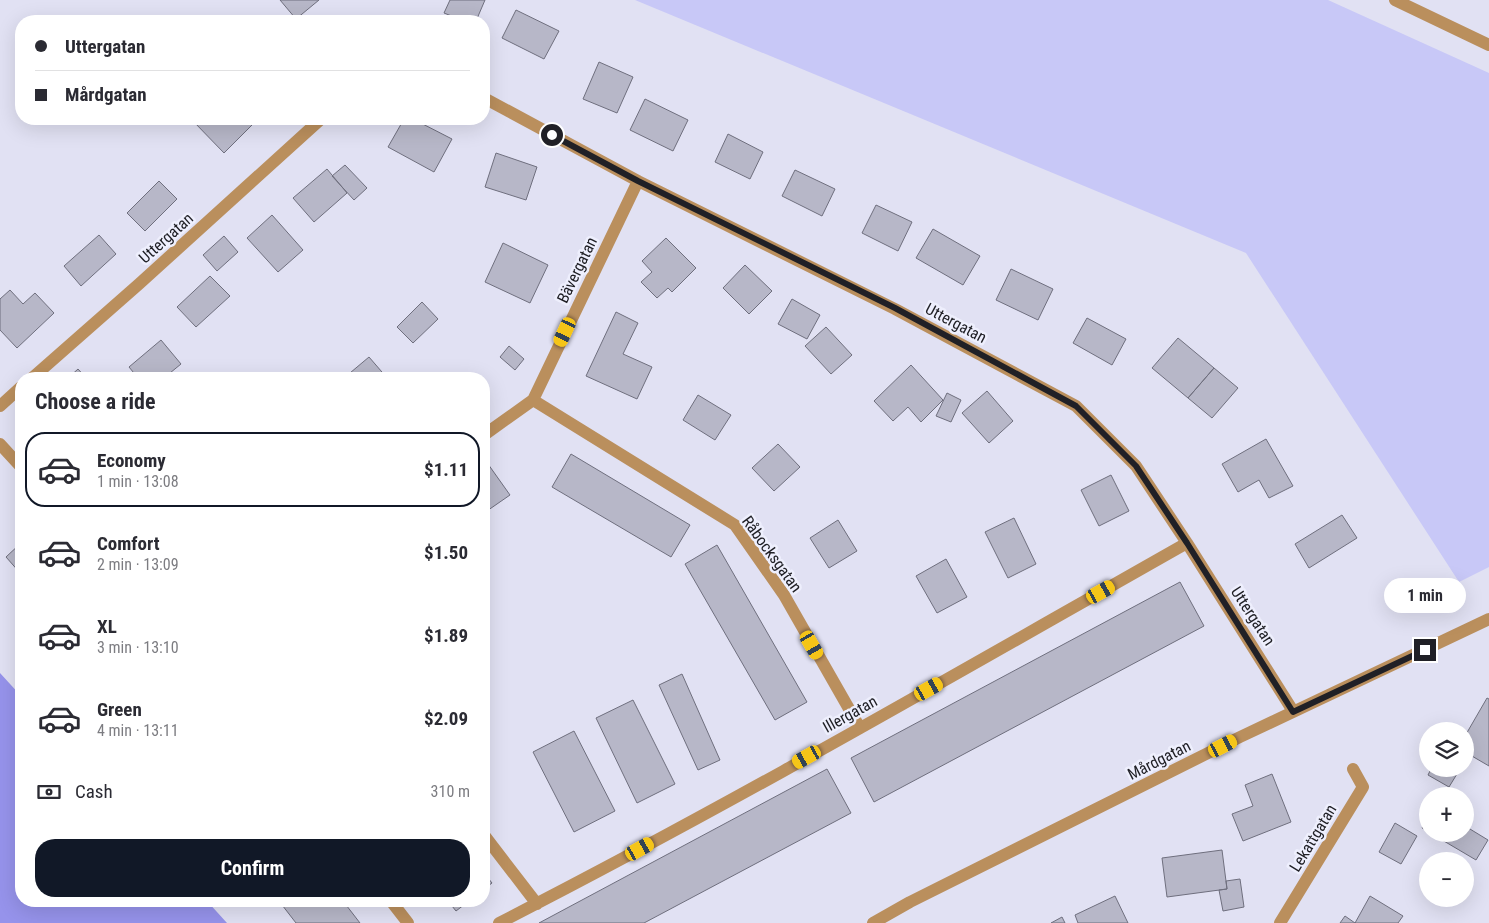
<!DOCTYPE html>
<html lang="en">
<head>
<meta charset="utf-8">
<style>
	body { margin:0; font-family:"Roboto Condensed",sans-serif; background:#f7f7f7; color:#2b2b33; height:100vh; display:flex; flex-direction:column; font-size:19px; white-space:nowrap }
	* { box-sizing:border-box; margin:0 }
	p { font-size:16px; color:#7c7c81 }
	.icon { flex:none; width:28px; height:28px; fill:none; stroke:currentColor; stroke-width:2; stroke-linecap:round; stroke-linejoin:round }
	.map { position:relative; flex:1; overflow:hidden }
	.drawer { position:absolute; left:15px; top:372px; width:475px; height:535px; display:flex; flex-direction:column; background:#fff; border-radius:20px; box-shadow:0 5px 20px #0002 }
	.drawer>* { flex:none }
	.top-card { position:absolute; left:15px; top:15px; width:475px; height:110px; border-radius:20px; box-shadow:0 5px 20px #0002; display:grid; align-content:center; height:110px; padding:0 20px; background:#fff }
	.tools { position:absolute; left:1419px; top:722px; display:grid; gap:10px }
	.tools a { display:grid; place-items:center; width:55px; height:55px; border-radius:50%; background:#fff; box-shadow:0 5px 20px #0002; font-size:25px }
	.end { position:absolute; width:22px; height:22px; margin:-11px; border:6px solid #202026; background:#fff; box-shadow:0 0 0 2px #fff }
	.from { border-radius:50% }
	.bubble { position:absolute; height:35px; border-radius:18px; background:#fff; box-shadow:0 5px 20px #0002; font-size:16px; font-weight:700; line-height:35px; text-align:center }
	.car { position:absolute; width:15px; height:30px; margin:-15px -8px; border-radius:6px; box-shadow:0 0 4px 1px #0007; background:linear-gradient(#f5c518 24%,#345 0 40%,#f5c518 0 76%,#345 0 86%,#f5c518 0) }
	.top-card b { display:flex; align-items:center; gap:18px; height:48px; font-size:19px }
	.top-card b+b { border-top:1px solid #e1e1e2 }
	.top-card i { width:12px; height:12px; background:#2b2b33 }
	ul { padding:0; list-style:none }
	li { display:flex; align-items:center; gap:15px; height:75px; margin:0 10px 8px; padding:0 10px; border:2px solid transparent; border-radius:20px }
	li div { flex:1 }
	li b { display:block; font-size:19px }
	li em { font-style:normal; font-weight:700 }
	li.on { border-color:#111827 }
	li>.icon { width:45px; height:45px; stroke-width:1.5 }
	h2 { padding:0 20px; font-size:22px; line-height:60px }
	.pay { display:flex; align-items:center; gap:12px; height:55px; padding:0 20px; font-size:19px }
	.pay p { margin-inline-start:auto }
	.action { display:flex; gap:10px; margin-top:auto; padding:10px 20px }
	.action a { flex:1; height:58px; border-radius:20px; background:#111827; color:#fff; font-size:20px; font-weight:700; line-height:58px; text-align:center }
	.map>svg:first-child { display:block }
	.green { fill:#c8c8f7 }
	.forest { fill:#9693eb }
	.building { fill:#b7b7c8; stroke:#6f6f7e }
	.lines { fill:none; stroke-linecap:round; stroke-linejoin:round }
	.minor { stroke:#ba8f5d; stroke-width:12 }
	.route { stroke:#202026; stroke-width:6 }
	.labels { text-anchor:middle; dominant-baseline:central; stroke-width:5; stroke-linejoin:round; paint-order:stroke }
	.street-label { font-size:16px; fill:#202026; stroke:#eeeffd }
</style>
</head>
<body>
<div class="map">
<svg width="1489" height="923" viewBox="0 0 1489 923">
	<rect width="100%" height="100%" fill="#e1e1f3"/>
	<!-- green -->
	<path class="green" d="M635,0H1328L1489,73V567L1459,582L1246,253Z"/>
	<!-- forest -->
	<path class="forest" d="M0,673L21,696V901H207L227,923H0Z"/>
	<!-- building -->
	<path class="building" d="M280,0H319L296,19Z
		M450,0H485L476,21H464L444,13Z
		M516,10L559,31L544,59L502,38Z
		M599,62L633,77L617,113L583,99Z
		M645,99L688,120L673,151L630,130Z
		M195,119H258L224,153L193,121Z
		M404,119H413L452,139L434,172L388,147Z
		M728,134L763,152L750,179L715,162Z
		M496,153L537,167L526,200L485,187Z
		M345,165L367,188L354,200L332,176Z
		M327,169L347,193L314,222L293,198Z
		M795,170L835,189L822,216L782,196Z
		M159,181L177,199L145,231L127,213Z
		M876,205L912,222L898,251L862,233Z
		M272,215L303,250L278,272L247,238Z
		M933,229L980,256L963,285L916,258Z
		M99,235L116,254L81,286L64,266Z
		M224,236L238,252L217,271L203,255Z
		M666,238L696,268L672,292L668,288L657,298L641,282L652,272L642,261Z
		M503,243L548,265L530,303L485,282Z
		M745,265L772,291L749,314L723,288Z
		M1011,269L1053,289L1038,320L996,300Z
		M210,276L230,296L196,327L177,307Z
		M10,290L23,304L35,293L54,313L17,348L0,330V299Z
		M792,299L820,315L807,339L778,324Z
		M422,302L438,319L413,343L397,327Z
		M616,312L638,323L623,354L652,367L637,399L586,376Z
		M1087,318L1126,339L1112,365L1073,343Z
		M826,327L852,355L831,374L805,346Z
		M1178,338L1214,368L1188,398L1152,368Z
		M161,340L181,364L170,373L175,379H137L138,378L129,367Z
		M509,346L524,359L515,370L500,357Z
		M369,357L388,379H345L344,378Z
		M911,365L943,400L921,422L908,407L893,421L874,401Z
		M1214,368L1238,388L1212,418L1188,398Z
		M78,369L87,379H67Z
		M987,391L1013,421L989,443L962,413Z
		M947,393L961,400L951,422L936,416Z
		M698,395L731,415L715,440L683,420Z
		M1266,439L1293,486L1269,498L1259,480L1238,492L1222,464Z
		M778,444L800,467L774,491L752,468Z
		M571,454L690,525L671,557L552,487Z
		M488,464L510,495L484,513V467Z
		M1111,475L1129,511L1099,526L1081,490Z
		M1342,515L1357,538L1309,568L1295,544Z
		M1014,518L1036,564L1008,578L985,532Z
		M838,520L857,551L829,568L810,538Z
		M21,543V574L6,557Z
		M717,545L807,702L775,720L685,564Z
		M946,559L967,597L937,613L916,576Z
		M1180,582L1204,626L874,802L851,758Z
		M682,674L720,760L698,770L659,685Z
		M1487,698L1489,699V766L1465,752V736Z
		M633,700L675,784L637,803L596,718Z
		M574,731L615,811L574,832L533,752Z
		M827,769L851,813L644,923H539Z
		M1431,769H1460L1449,787L1428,775Z
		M1272,774L1291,822L1243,841L1232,814L1253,806L1245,785Z
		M1428,818V831L1422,828Z
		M1395,823L1417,836L1401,864L1379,852Z
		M1465,826L1488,840L1476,860L1432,834H1465Z
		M1222,850L1227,889L1167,897L1162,858Z
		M484,873L492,883L484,889Z
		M1240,879L1244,907L1223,911L1219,890L1227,889L1226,881Z
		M1115,896L1128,923H1078L1075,915Z
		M1370,896L1403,916L1398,923H1355Z
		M279,901H343L360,923H296Z
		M448,901H469L456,911Z
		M1345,916L1355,923H1356H1340Z
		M1062,917L1065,923H1051Z"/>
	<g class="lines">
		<!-- minor -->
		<path class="minor" d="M1395,0L1489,45
			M484,98L638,181L895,309L1076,406L1136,466L1187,543L1293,711
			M31,379L139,284L321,119
			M533,400L735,525L784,595L860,728
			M0,406L21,387
			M484,435L533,400L638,181
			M0,444L21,467
			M484,835L537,904
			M391,901L408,923
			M499,923C732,804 959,672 1187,543
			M873,923L910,902L1240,737L1489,619
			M1280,923L1363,787L1353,769"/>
	</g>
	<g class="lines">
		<!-- route -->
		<path class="route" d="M552,135L638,181L895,308L1076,406L1136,466L1187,543L1293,712L1425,650"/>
	</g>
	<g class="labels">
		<!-- street labels -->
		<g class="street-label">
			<text transform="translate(166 238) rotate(-42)">Uttergatan</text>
			<text transform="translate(577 270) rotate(-64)">Bävergatan</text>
			<text transform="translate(956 323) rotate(28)">Uttergatan</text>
			<text transform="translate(772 554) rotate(54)">Råbocksgatan</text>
			<text transform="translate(1253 616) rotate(57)">Uttergatan</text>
			<text transform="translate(850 714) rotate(-29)">Illergatan</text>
			<text transform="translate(1159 760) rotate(-27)">Mårdgatan</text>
			<text transform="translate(1313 838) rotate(-59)">Lekattgatan</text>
		</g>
	</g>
</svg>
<div class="tools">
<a><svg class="icon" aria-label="layers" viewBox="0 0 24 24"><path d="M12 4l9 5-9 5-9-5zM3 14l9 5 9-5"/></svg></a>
<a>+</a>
<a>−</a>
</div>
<i class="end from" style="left:552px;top:135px"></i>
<i class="end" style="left:1425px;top:650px"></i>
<div class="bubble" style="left:1384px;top:578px;width:82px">1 min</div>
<i class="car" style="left:565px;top:332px;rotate:205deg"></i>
<i class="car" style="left:1101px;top:592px;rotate:61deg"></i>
<i class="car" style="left:812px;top:645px;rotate:150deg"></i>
<i class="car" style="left:929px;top:689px;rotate:61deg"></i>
<i class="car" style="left:1223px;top:746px;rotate:63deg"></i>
<i class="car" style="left:807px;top:757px;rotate:241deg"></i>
<i class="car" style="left:640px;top:849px;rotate:61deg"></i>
<div class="top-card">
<b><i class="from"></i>Uttergatan</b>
<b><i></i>Mårdgatan</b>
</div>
<section class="drawer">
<h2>Choose a ride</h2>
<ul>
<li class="on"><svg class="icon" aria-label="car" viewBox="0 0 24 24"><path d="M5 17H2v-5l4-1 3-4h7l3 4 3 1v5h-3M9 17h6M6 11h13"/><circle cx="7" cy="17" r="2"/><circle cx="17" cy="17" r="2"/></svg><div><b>Economy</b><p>1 min · 13:08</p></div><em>$1.11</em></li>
<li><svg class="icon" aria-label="car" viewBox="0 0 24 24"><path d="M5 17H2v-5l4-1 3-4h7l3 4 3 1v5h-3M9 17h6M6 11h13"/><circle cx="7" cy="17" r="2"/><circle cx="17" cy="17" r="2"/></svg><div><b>Comfort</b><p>2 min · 13:09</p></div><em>$1.50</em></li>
<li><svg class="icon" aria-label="car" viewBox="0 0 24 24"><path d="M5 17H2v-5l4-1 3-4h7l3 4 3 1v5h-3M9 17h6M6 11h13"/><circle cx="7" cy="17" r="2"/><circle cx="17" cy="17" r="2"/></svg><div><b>XL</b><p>3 min · 13:10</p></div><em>$1.89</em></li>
<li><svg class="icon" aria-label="car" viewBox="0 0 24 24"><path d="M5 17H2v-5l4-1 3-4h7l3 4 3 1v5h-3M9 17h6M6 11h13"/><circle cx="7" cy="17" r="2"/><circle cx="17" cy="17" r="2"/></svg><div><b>Green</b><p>4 min · 13:11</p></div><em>$2.09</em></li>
</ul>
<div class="pay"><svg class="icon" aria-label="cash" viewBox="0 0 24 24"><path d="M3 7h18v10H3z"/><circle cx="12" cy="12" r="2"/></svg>Cash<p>310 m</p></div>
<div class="action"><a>Confirm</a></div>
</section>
</div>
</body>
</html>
